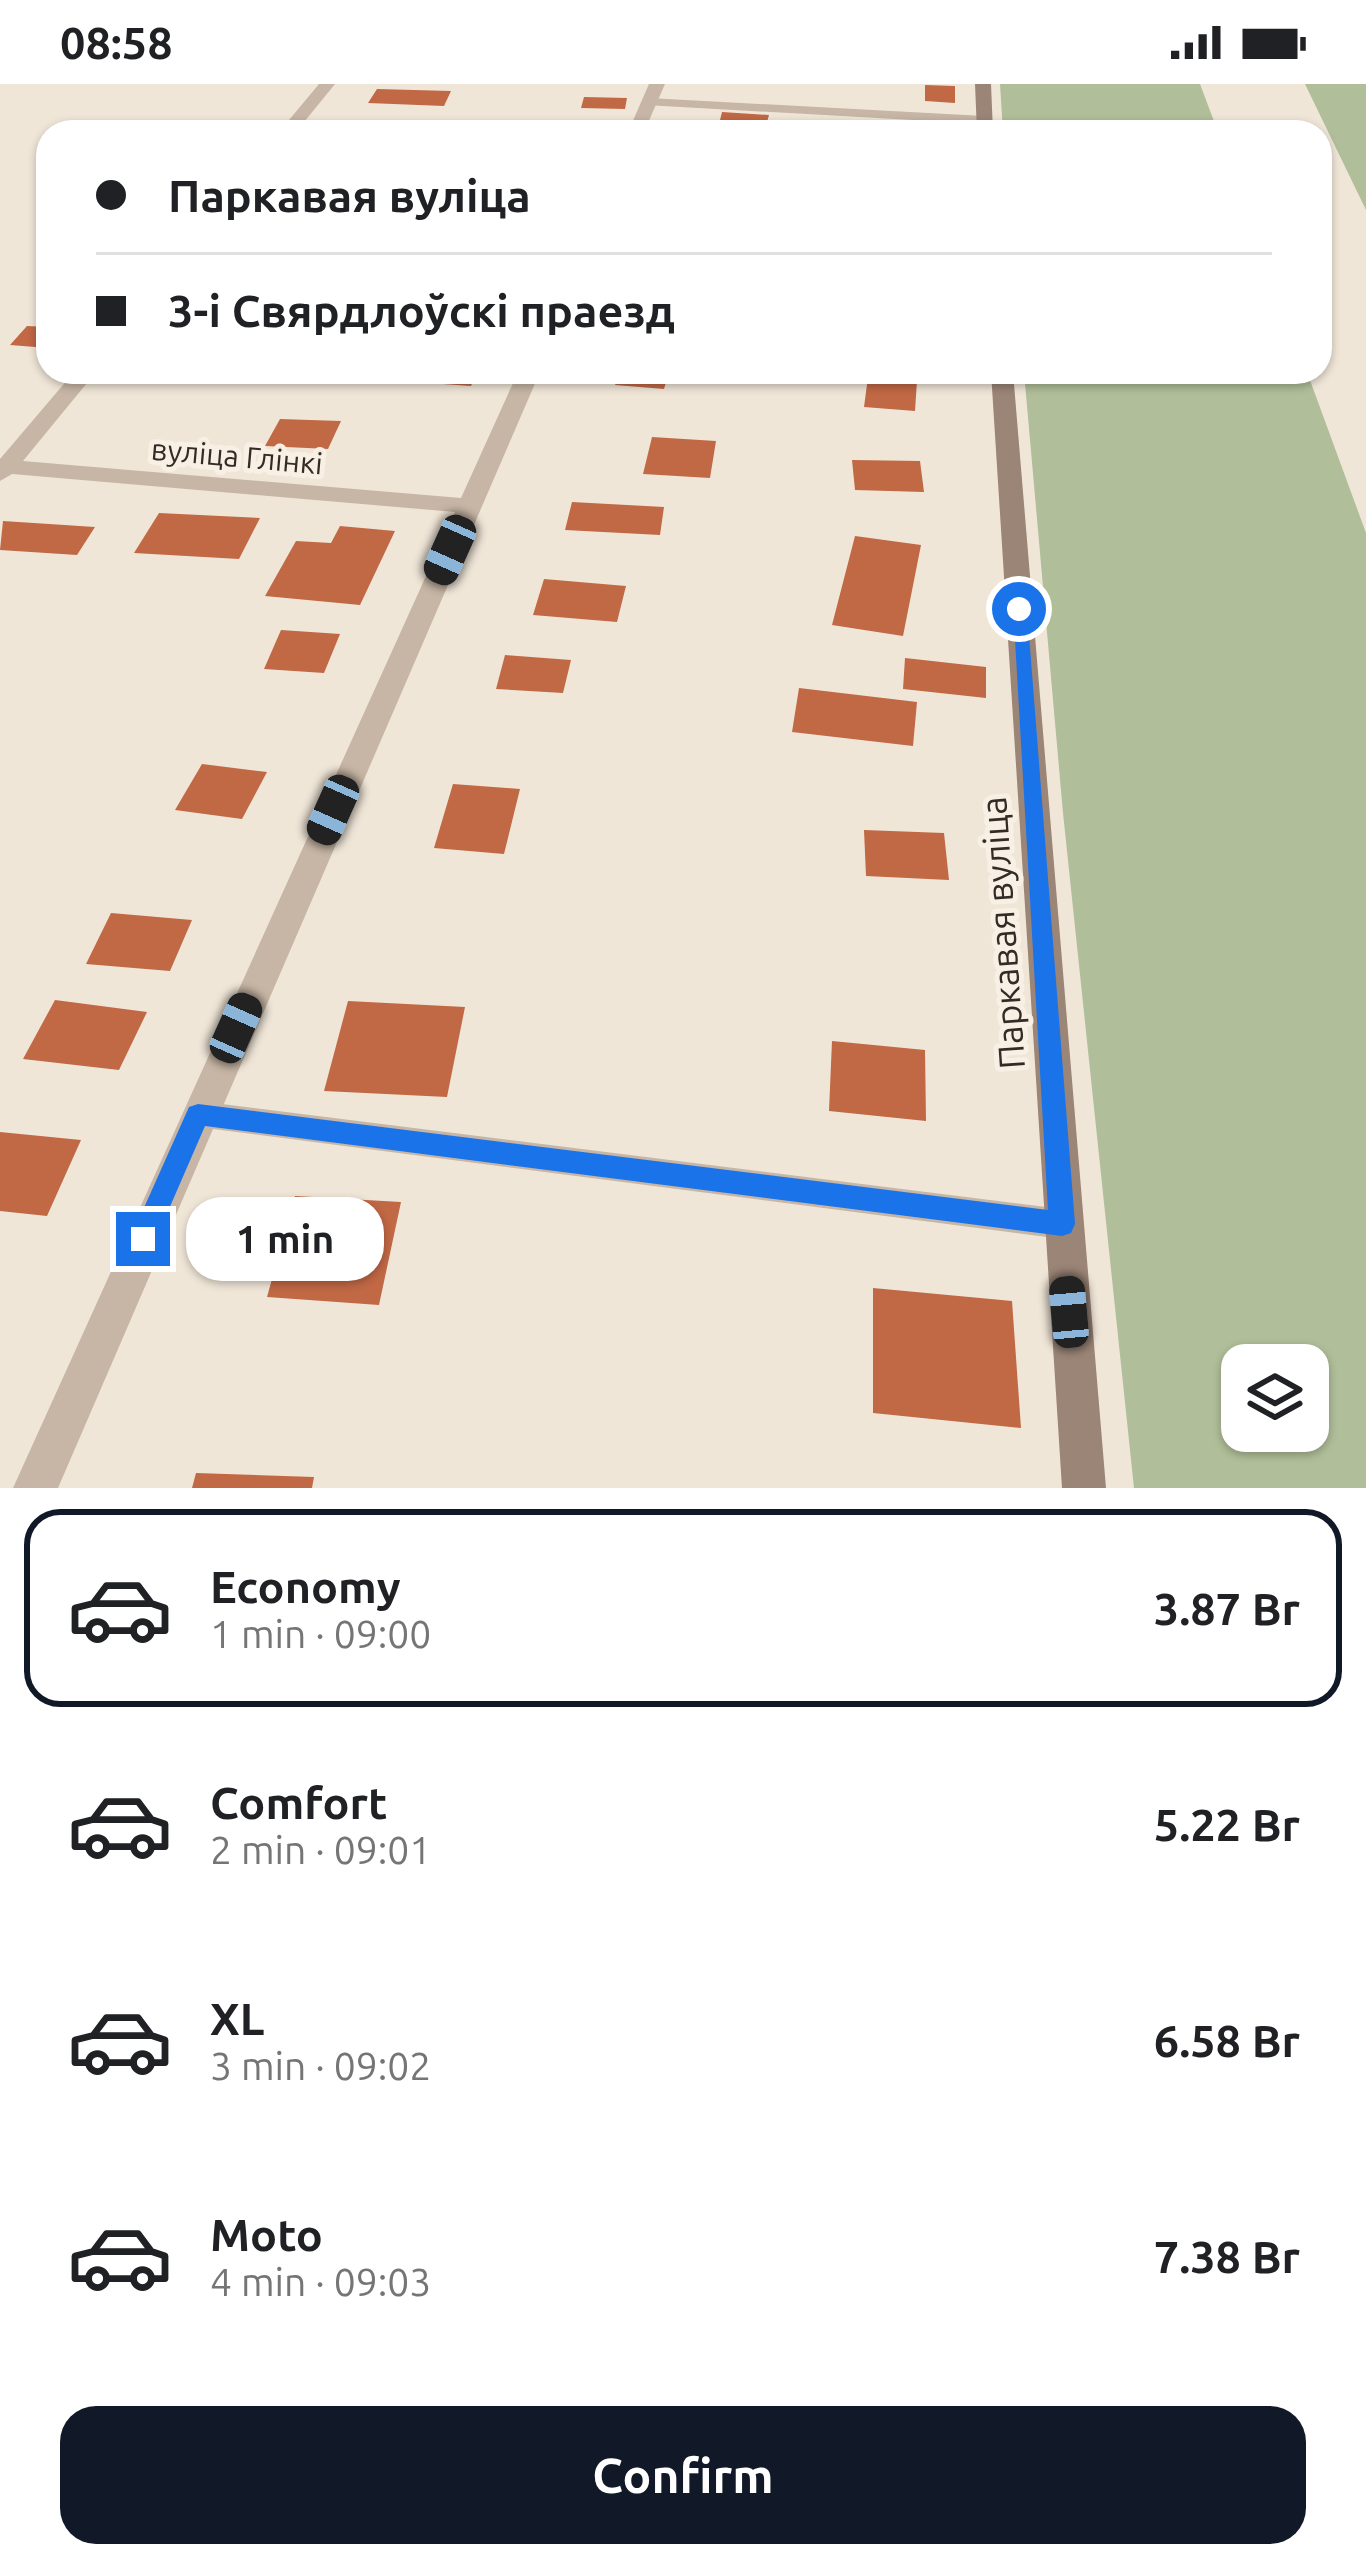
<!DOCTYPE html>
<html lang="en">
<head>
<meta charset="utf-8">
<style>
	body { margin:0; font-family:Ubuntu,sans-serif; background:#f2f2f2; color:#202124; height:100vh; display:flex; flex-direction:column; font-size:45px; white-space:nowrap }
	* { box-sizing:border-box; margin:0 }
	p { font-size:39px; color:#757577 }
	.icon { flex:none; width:66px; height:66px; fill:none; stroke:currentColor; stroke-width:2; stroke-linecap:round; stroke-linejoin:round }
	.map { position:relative; height:1404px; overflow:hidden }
	.panel { display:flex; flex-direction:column; background:#fff; flex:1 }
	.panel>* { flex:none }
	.banner { position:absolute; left:36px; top:36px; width:1296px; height:264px; border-radius:36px; box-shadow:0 3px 9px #0004; display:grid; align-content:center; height:264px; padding:0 60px; background:#fff }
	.fabs { position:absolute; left:1221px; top:1260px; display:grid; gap:24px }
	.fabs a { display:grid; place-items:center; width:108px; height:108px; border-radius:24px; background:#fff; box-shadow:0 3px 9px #0004; font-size:60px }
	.end { position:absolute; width:54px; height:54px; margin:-27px; border:15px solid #1a73e8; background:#fff; box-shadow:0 0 0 6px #fff }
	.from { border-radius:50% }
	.bubble { position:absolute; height:84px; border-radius:36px; background:#fff; box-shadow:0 3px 9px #0004; font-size:39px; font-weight:700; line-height:84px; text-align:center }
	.car { position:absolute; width:36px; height:72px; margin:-36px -18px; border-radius:15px; box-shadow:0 0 9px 3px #0007; background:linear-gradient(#222 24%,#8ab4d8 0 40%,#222 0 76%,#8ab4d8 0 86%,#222 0) }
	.banner b { display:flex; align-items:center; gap:42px; height:114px; font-size:45px }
	.banner b+b { border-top:3px solid #e0e0e0 }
	.banner i { width:30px; height:30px; background:#202124 }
	ul { padding:21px 0 0; list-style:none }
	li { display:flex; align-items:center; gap:36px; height:198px; margin:0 24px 18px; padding:0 36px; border:6px solid transparent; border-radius:36px }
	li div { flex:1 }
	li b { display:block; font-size:45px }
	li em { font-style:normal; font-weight:700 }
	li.current { border-color:#111827 }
	li>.icon { width:108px; height:108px; stroke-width:1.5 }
	.action { display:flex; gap:24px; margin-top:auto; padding:24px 60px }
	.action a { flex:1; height:138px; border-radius:36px; background:#111827; color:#fff; font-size:48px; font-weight:700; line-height:138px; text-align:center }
	.status { display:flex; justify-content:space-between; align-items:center; height:84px; padding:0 60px; background:#fff; direction:ltr }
	.status svg { height:33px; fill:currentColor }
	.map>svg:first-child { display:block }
	.green { fill:#b0be99; fill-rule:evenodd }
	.building { fill:#c16845 }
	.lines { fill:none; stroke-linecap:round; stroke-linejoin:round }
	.lane { fill:#c7b6a5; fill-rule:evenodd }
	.street { fill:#c7b6a5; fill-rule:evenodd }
	.secondary { fill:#9b8577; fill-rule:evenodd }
	.route { fill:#1a73e8 }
	.labels { text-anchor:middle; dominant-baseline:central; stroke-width:10; stroke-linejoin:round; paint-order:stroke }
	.far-street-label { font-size:30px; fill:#332b26; stroke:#f8f0e4 }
	.street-label { font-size:36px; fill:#332b26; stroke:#f8f0e4 }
</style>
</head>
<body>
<div class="status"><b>08:58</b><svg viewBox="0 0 49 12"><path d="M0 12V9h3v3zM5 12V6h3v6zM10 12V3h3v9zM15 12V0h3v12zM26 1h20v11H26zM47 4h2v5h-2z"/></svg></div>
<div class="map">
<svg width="1366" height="1404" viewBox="0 0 1366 1404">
	<rect width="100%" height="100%" fill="#f0e6d8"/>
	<!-- green -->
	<path class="green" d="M1000,0H1200L1218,48H1003Z
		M1305,0H1366V126Z
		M1024,288H1307L1366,449V1404H1134L1063,729ZM1308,1281V1347H1242V1281Z"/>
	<!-- building -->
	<path class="building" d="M925,1L955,2V19L925,17Z
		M377,5L451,7L444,22L368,19Z
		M584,13L627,14L625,25L581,24Z
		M722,28L769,31L766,42L719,40Z
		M351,36L383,37L377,47L344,46Z
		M27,242L48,243V264L10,261Z
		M419,288H477L471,302L414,298Z
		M620,288H669L664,305L615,301Z
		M868,293L917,297L915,327L864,323Z
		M280,335L341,337L328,365L265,362Z
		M652,353L716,357L710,394L643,390Z
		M852,376L920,377L924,408L855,406Z
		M572,418L664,423L660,451L565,446Z
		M159,429L260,434L239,475L134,469Z
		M3,437L95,443L77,471L0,466Z
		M340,442L395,447L360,521L265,512L296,457L331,459Z
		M855,452L921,461L903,552L832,541Z
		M544,495L626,502L617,538L533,531Z
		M281,546L340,550L324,589L264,585Z
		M505,571L571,576L563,609L496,605Z
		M905,574L986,583V614L903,605Z
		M799,604L917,618L913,662L792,648Z
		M202,680L267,688L242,735L175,726Z
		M453,700L520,705L504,770L434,764Z
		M864,746L944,749L949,796L866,792Z
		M111,829L192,836L170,887L86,880Z
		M55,916L147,928L119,986L23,975Z
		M348,917L465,923L447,1013L324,1007Z
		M832,957L925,966L926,1037L829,1027Z
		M0,1048L81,1056L47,1132L0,1127Z
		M295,1112L401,1118L379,1221L267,1213Z
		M873,1204L1012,1217L1021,1344L873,1329Z
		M196,1389L314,1393L312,1404H192Z"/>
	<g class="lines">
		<!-- lane -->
		<path class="lane" d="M649,14L984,32L990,36L984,40L645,21L643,18Z
			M198,1017L1062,1125L1073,1129L1078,1140L1073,1151L1062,1155L198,1043L188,1039L183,1030L188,1021Z"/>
		<!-- street -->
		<path class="street" d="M319,0H335L296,48H279Z
			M649,0H665L644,48H628Z
			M74,288H96L23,377L461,414L518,288H540L58,1404H13L455,428L12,390L0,397V375Z"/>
		<!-- secondary -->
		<path class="secondary" d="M975,0H991L993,48H977Z
			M991,288H1013L1106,1404H1062Z"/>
	</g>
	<!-- route -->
	<path class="route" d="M1013,521L1027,525L1075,1140L1071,1149L1062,1152L205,1042L152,1164L143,1167L134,1164L131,1155L134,1146L189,1023L198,1020L1048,1126Z"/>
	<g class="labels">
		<!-- far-street labels -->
		<g class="far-street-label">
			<text transform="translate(237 372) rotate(5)">вуліца Глінкі</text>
		</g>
		<!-- street labels -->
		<g class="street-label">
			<text transform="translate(1002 849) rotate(-94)">Паркавая вуліца</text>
		</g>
	</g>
</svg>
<div class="fabs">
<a><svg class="icon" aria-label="layers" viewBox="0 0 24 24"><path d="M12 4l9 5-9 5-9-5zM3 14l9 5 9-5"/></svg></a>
</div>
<i class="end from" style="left:1019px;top:525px"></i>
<i class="end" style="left:143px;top:1155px"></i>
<div class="bubble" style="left:186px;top:1113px;width:198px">1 min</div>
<i class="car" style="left:450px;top:466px;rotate:204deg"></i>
<i class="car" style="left:333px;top:726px;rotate:204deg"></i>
<i class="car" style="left:236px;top:944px;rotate:24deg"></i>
<i class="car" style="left:1069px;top:1228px;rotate:355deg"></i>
<div class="banner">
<b><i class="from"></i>Паркавая вуліца</b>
<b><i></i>3-і Свярдлоўскі праезд</b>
</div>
</div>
<section class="panel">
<ul>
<li class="current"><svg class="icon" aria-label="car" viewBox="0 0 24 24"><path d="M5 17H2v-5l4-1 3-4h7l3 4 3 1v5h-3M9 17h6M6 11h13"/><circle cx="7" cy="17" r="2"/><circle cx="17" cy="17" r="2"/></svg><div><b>Economy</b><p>1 min · 09:00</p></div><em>3.87 Br</em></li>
<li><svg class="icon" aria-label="car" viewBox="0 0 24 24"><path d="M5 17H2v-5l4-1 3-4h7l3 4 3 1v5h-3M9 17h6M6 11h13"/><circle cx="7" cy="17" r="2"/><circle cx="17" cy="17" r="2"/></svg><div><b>Comfort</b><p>2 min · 09:01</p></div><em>5.22 Br</em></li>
<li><svg class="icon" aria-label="car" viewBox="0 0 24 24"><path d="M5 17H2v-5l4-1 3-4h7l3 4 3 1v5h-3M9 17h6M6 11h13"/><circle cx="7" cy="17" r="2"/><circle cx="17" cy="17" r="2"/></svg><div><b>XL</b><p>3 min · 09:02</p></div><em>6.58 Br</em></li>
<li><svg class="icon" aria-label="car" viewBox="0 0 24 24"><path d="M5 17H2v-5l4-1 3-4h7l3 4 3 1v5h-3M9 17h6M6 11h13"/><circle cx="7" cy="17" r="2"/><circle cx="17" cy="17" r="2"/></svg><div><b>Moto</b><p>4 min · 09:03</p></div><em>7.38 Br</em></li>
</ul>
<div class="action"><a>Confirm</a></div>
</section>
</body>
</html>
